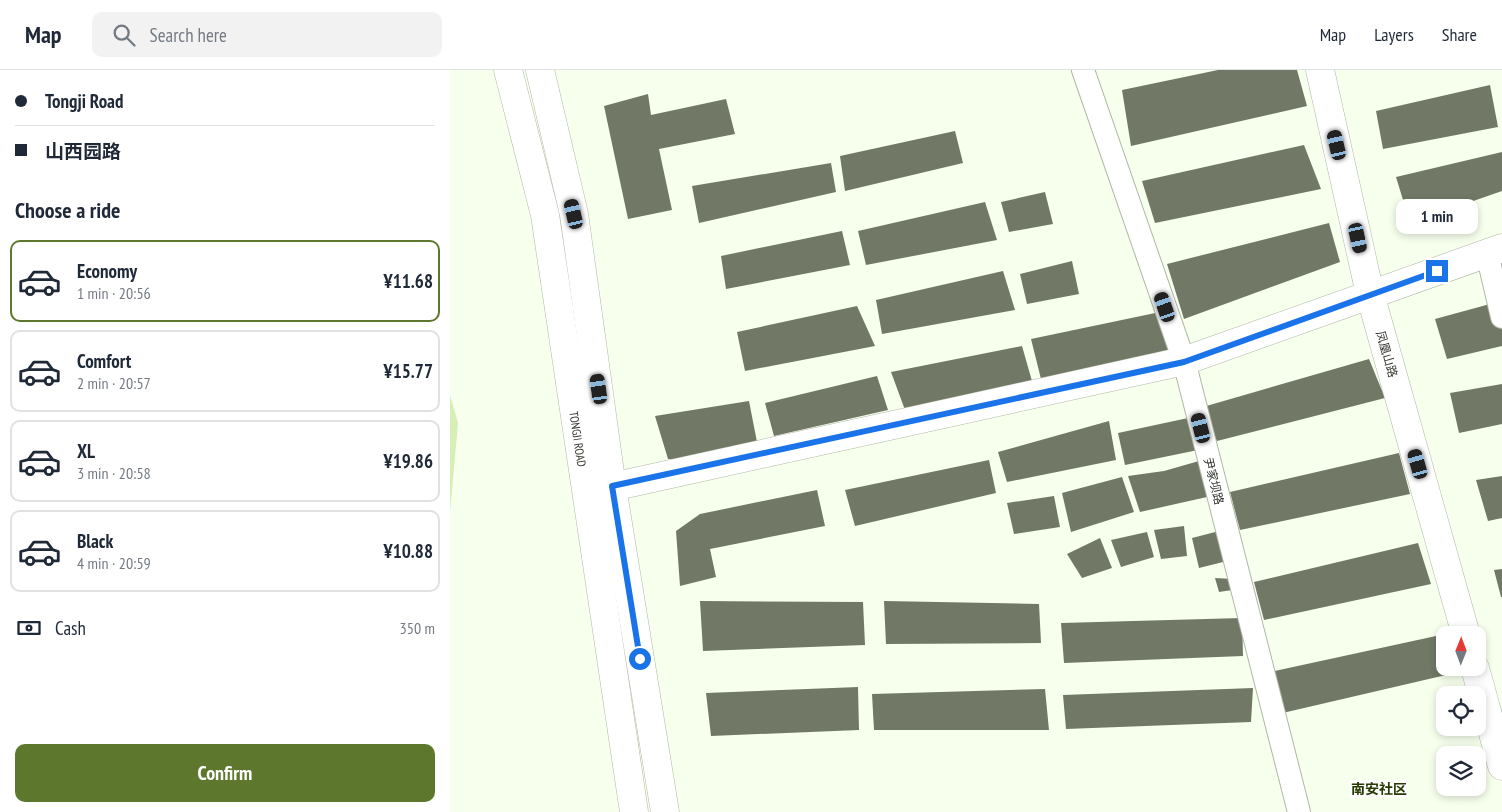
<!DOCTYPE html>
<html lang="en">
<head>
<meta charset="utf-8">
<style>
	body { margin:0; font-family:"PT Sans Narrow","Noto Sans SC",sans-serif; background:#f2f2f3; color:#1f2937; height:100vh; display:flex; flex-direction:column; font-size:19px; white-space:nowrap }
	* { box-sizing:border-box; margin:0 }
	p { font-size:16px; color:#747a83 }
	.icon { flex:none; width:28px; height:28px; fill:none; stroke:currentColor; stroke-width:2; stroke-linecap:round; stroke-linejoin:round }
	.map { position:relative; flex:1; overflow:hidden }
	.drawer { display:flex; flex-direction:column; background:#fff; width:450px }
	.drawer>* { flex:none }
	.guide { display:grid; align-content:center; height:110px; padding:0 15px; background:#fff }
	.needle { width:32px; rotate:1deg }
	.controls { position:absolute; left:986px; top:556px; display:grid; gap:10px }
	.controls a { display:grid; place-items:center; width:50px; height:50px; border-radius:10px; background:#fff; box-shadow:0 2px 8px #0003; font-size:25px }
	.end { position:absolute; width:22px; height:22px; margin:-11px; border:6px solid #1a73e8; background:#fff; box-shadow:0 0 0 2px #fff }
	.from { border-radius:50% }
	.bubble { position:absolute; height:35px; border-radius:10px; background:#fff; box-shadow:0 2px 8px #0003; font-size:16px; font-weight:600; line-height:35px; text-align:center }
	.car { position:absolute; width:15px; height:30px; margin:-15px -8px; border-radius:6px; box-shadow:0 0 4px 1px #0007; background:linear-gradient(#222 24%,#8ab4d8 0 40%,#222 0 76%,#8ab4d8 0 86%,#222 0) }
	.guide b { display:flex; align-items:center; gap:18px; height:48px; font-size:19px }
	.guide b+b { border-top:1px solid #e0e1e3 }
	.guide i { width:12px; height:12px; background:#1f2937 }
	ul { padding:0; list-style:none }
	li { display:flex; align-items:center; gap:15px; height:82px; margin:0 10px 8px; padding:0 5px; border:2px solid #e0e1e3; border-radius:10px }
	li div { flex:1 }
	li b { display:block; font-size:19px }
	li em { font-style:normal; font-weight:600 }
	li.active { border-color:#5d782d }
	li>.icon { width:45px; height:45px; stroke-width:1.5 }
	h2 { padding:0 15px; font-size:22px; line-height:60px }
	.pay { display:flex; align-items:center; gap:12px; height:55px; padding:0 15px; font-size:19px }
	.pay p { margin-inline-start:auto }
	.primary-button { display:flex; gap:10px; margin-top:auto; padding:10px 15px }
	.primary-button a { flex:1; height:58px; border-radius:10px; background:#5d782d; color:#fff; font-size:20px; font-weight:600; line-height:58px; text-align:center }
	header { display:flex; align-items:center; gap:30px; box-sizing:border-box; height:70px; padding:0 25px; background:#fff; border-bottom:1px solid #e0e1e3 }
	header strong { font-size:24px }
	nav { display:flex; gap:28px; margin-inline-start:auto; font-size:18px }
	.search { width:350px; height:45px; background:#f2f2f3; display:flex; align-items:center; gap:12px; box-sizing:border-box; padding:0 18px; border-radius:10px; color:#747a83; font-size:19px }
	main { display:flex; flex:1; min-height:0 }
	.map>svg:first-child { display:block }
	.green { fill:#d7efb7 }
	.building { fill:#717966 }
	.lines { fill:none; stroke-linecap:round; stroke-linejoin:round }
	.street-casing { stroke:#afb8a4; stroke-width:24 }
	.secondary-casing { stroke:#afb8a4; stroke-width:29 }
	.street { stroke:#fff; stroke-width:22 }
	.secondary { stroke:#fff; stroke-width:28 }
	.route { stroke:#1a73e8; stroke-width:6 }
	.labels { text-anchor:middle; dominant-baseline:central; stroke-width:5; stroke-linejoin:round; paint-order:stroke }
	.street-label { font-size:12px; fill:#33362e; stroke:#fff }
	.neighbourhood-label { font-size:14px; font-weight:bold; fill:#283a02; stroke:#fff }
</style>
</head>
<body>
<header>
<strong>Map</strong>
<div class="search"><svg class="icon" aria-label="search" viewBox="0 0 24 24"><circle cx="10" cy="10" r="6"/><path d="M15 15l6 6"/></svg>Search here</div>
<nav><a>Map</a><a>Layers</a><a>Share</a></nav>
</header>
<main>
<section class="drawer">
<div class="guide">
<b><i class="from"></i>Tongji Road</b>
<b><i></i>山西园路</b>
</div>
<h2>Choose a ride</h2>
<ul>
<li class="active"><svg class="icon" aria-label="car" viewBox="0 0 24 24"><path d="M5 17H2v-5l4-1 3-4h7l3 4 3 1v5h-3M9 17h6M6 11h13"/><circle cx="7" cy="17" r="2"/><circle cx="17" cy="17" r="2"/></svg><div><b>Economy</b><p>1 min · 20:56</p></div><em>¥11.68</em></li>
<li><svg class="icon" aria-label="car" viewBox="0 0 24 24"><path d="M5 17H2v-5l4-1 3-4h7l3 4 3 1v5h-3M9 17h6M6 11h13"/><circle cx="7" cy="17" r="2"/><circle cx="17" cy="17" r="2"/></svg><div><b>Comfort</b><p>2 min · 20:57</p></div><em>¥15.77</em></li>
<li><svg class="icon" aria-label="car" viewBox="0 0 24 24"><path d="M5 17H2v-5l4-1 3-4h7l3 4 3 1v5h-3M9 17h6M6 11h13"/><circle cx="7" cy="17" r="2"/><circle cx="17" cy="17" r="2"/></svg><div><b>XL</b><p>3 min · 20:58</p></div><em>¥19.86</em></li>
<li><svg class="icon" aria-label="car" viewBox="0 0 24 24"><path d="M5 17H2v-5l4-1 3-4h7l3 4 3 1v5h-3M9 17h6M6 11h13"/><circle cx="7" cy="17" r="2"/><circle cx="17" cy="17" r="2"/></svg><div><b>Black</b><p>4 min · 20:59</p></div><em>¥10.88</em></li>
</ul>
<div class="pay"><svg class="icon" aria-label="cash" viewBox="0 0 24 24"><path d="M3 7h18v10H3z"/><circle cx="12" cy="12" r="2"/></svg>Cash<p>350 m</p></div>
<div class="primary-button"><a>Confirm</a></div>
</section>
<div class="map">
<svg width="1052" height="742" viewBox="0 0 1052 742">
	<rect width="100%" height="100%" fill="#f7ffed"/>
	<!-- green -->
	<path class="green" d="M0,325L8,353L0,442Z"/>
	<!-- building -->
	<path class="building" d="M768,0H847L857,36L681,76L672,20Z
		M1040,15L1048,57L933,79L926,41Z
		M198,24L201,45L276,29L285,64L209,79L222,140L178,149L154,36Z
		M505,61L513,93L395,121L390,86Z
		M854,75L871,119L705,153L692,111Z
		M1052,82V121L960,153L946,107Z
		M381,93L386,122L249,153L242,116Z
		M595,122L603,154L559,162L551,132Z
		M535,132L547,170L416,195L408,161Z
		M879,153L890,192L734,249L717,194Z
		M392,161L400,195L276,219L271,186Z
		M622,191L629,224L577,234L570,204Z
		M553,201L565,240L432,264L426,230Z
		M1040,234L1052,260V276L997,289L985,249Z
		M407,236L425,276L295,301L287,262Z
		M710,242L720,281L591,309L581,269Z
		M572,276L582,311L455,340L441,302Z
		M919,289L935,328L767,371L746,339Z
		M427,306L438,340L324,366L315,333Z
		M1052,314V354L1009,363L1000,323Z
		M299,331L307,372L232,389H218L205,346Z
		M738,348L748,380L675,395L668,363Z
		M659,351L666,390L557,412L548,382Z
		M949,383L960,424L790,460L780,422Z
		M539,390L546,423L405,456L395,420Z
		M749,391L757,427L690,442L678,406L714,401Z
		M1052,406V448L1038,451L1026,410Z
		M672,407L684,442L621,462L612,423Z
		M367,420L375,456L260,479L266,507L230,516L226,461L250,444Z
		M604,426L610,457L564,464L557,433Z
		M734,456L737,486L711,489L704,460Z
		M769,461L777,491L749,498L742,468Z
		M697,462L704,487L671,497L661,470Z
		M650,468L662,498L632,508L617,484Z
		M968,473L981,514L814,550L804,512Z
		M1052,499V527H1051L1044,500Z
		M765,508L783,509L782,520L769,522Z
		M250,531L413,532L415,575L253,581Z
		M434,531L589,534L591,573L436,574Z
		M792,548L793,586L614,593L611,553Z
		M986,566L996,605L824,645L820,602Z
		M408,617L409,660L261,666L256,623Z
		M803,618L801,652L616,659L613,625Z
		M595,619L599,660H424L422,624Z"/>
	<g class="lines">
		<defs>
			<path id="street" d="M633,0L734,291L849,742
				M1037,183L1052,247"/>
			<g id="secondary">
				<path id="s1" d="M58,0L95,145L184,742"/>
				<path d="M90,0L124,144L162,417L215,742"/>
				<path d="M870,0L920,224L1016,565"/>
				<path d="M162,417L734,291L1052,178"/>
				<path d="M1025,598L1052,696"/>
			</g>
		</defs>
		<!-- street casing -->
		<use href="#street" class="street-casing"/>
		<!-- secondary casing -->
		<use href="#secondary" class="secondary-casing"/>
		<!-- street -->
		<use href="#street" class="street"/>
		<!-- secondary -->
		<use href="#secondary" class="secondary"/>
	</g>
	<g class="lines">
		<!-- route -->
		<path class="route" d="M190,589L162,416L734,292L987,201"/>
	</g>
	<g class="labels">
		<!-- street labels -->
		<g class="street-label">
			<text transform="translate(937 284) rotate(74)">凤凰山路</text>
			<text stroke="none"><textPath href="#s1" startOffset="376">TONGJI ROAD</textPath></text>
			<text transform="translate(764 411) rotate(76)">尹家坝路</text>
		</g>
		<!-- neighbourhood labels -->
		<g class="neighbourhood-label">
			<text x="929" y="719">南安社区</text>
		</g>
	</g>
</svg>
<div class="controls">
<a><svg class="needle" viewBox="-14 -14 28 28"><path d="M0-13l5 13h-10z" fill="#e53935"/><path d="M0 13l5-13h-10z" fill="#747a83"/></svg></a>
<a><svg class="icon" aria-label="locate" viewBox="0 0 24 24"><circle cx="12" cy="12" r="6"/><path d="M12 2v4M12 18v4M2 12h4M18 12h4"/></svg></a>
<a><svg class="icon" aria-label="layers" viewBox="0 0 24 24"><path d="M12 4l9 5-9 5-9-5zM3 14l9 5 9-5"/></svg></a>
</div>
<i class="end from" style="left:190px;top:589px"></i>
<i class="end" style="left:987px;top:201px"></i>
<div class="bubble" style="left:946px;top:129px;width:82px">1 min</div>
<i class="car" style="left:887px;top:75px;rotate:347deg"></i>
<i class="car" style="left:124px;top:144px;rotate:347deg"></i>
<i class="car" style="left:908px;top:168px;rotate:168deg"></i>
<i class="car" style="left:715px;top:237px;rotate:341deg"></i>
<i class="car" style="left:149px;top:319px;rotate:352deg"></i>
<i class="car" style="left:751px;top:358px;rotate:346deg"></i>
<i class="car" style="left:968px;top:394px;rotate:344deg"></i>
</div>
</main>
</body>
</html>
